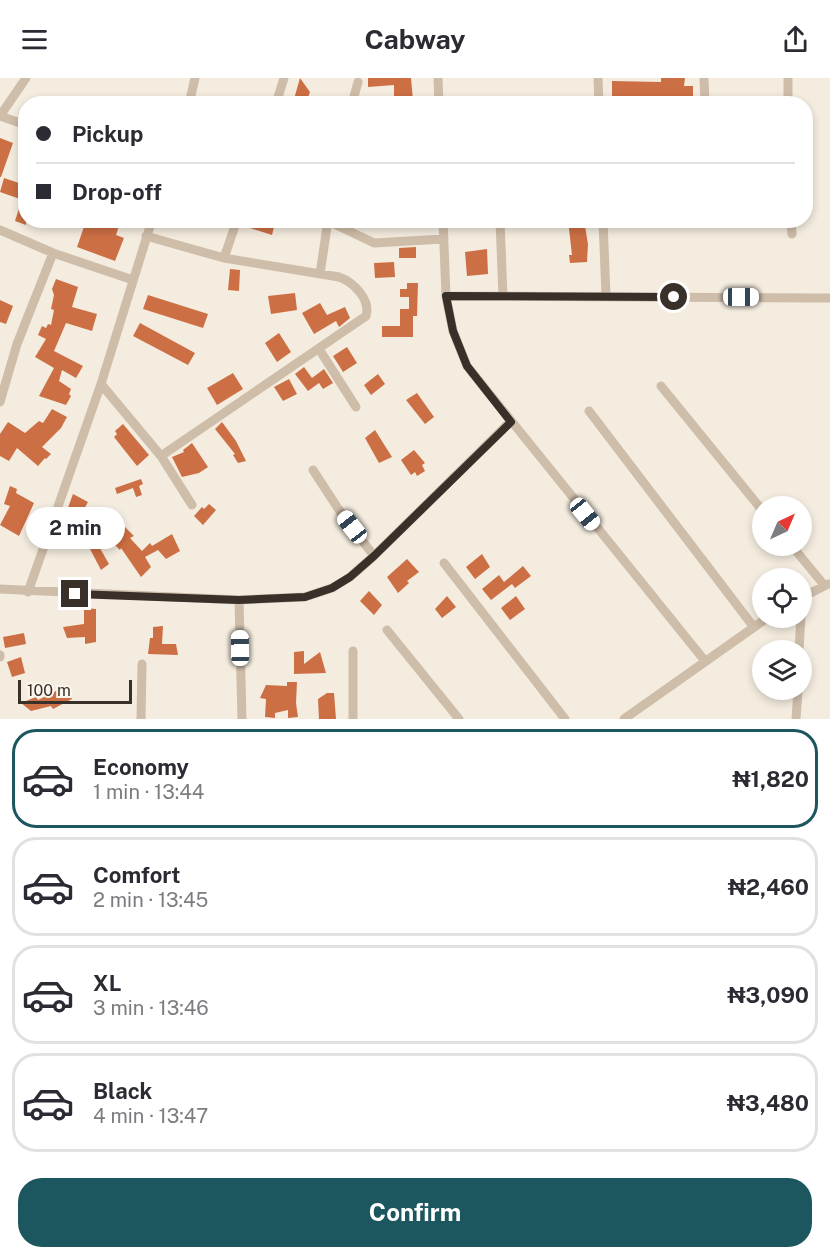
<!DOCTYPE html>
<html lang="en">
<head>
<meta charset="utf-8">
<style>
	body { margin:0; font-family:"Public Sans",sans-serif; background:#f7f7f7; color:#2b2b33; height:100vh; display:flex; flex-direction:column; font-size:22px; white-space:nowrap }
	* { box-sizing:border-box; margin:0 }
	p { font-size:20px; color:#7c7c81 }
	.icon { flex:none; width:33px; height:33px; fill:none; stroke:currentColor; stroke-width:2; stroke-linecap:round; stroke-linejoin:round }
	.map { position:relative; height:641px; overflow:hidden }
	.details { display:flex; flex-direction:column; background:#fff; flex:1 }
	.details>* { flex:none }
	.hud { position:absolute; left:18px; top:18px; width:795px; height:132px; border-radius:24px; box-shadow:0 3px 9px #0003; display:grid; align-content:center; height:132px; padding:0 18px; background:#fff }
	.needle { width:39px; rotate:44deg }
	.controls { position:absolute; left:752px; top:418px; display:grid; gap:12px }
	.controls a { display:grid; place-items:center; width:60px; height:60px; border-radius:50%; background:#fff; box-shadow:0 3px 9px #0003; font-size:30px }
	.scale { position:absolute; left:18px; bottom:15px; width:114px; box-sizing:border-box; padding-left:6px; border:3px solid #3a302a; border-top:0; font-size:16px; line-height:21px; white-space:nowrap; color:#3a302a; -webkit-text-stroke:4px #fbf5ec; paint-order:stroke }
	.end { position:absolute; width:27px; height:27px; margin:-14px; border:8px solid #3a302a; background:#fff; box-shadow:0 0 0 3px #fff }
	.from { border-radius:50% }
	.bubble { position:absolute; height:42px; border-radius:21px; background:#fff; box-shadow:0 3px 9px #0003; font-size:20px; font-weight:700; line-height:42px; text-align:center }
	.car { position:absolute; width:18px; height:36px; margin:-18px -9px; border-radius:8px; box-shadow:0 0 4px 2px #0007; background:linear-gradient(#fff 24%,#345 0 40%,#fff 0 76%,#345 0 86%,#fff 0) }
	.hud b { display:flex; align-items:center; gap:21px; height:57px; font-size:22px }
	.hud b+b { border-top:2px solid #e1e1e2 }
	.hud i { width:15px; height:15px; background:#2b2b33 }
	ul { padding:10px 0 0; list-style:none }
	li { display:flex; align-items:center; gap:18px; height:99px; margin:0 12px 9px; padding:0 6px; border:3px solid #e1e1e2; border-radius:24px }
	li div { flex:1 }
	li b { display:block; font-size:22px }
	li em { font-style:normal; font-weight:700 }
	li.active { border-color:#1c565f }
	li>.icon { width:54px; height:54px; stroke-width:1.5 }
	.cta { display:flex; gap:12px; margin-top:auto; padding:12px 18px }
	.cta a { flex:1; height:69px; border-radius:24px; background:#1c565f; color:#fff; font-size:24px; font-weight:700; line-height:69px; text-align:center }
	header { display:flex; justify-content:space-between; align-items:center; height:78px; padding:0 18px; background:#fff; font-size:27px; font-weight:700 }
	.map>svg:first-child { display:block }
	.building { fill:#cd6f44 }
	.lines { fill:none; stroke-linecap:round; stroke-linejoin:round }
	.minor { stroke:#cebda9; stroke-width:9 }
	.route { stroke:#3a302a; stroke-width:8 }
</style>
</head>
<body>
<header><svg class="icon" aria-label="menu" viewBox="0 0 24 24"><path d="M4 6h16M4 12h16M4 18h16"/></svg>Cabway<svg class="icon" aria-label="share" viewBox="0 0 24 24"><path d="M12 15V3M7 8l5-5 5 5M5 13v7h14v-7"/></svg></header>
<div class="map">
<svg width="830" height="641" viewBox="0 0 830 641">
	<rect width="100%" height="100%" fill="#f4ecdf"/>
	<!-- building -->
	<path class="building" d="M300,0L310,14L306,25L294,21Z
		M368,0H411L413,22H394V7L368,9Z
		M661,0H685L684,8H693V18H691V21H681V26H670V22H653V26H612V3L661,4Z
		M0,60L13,65L1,99H0Z
		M4,100L25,107L20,121L0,114Z
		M24,115H26V147L15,143Z
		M102,142H121L116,157L124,160L115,183L77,169L85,146L100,149Z
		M253,142L275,145L272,157L250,150Z
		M568,142H584L588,166L587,184L570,185L569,177H572Z
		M416,169V180H399V170Z
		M487,171L488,196L467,198L465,174Z
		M394,184L395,199L375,200L374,185Z
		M230,191L240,192L239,213L228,212Z
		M56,201L78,209L72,229L97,236L92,253L66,245L54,273L83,288L76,300L62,292L59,303L71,311L69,316L71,318L66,327L39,318L54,290L35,279L46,261L38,257L42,248L46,250L48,246L51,247L54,232L51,231L54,217L52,211Z
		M407,205H418L417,238H413V259H382V248H400V231H409V219H400V211H407Z
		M295,215L297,232L271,236L268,218Z
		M148,217L208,236L203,250L143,231Z
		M0,222L13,228L6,246L0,244Z
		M320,225L327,237L345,229L350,240L339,249L336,243L314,256L302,235Z
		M140,245L195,275L188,287L133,258Z
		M279,255L291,274L277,284L265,265Z
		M347,269L357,285L343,294L333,278Z
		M304,289L312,300L324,291L333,305L323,311L319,305L308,313L295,296Z
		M233,295L243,311L217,327L207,310Z
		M378,296L385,306L371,317L364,307Z
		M289,301L297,316L283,323L274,309Z
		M417,315L434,339L425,346L406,322Z
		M52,331L67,339L61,350L42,369L51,376L46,381L45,380L38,388L17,370L9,383L0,378V356L8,344L25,355L39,343L43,345Z
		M222,344L236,363L246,383L238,385L233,377L235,376L215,351Z
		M123,346L149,377L137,388L114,359L117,356L115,353Z
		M375,352L392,379L379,385L365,360Z
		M192,365L208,389L199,395L182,399L172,379L184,374L183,372Z
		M414,372L425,385L422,387L425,393L417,398L415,394L411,397L401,382Z
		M141,401L143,406L139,408L142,417L136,419L133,410L117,416L115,410Z
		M10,408L17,411L16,415L34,425L19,458L0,447L10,428L4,426Z
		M73,416L88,424L83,433L77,429L80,434L77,441L66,435Z
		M209,426L216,432L203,447L194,438L202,429L204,431Z
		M125,449L134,458L130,460L142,473L150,465L152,468L172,456L180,473L166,481L158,472L145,479L151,489L141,499L121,470L120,472L109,461Z
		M97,465L109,486L101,492L90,471Z
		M482,476L490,489L475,501L466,489Z
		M407,481L419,494L407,503L409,505L398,515L387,499Z
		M523,488L531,498L515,510L512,506L491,522L482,511L499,497L504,504Z
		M369,513L382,527L374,537L360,523Z
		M447,518L456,529L442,540L435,531Z
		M516,518L525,531L510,542L501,530Z
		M84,530L96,531V564L85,566V559L67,560L63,549L84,546Z
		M163,548L162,566H176L178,577L148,576L150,560H153V549Z
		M24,555L26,566L5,570L3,559Z
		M304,573V586L320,574L326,595L294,596V574Z
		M21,579L25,595L12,599L7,584Z
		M287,604H297L296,625L298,639L288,640V632L275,635V640L265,639L266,621L260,620L266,607L287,608Z
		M66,608L72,621L53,631L51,628L31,633L21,625L36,619L38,622Z
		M327,615H334L336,641H319L318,621Z"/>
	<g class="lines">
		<!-- minor -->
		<path class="minor" d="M438,0L439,26
			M598,0L599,26
			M704,0L705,26
			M788,0V26
			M189,26L195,0
			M276,26L284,0
			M352,26L358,4
			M0,38L26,0
			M0,38L26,47
			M443,142L446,218L453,253L467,288L705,583
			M500,142L503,218
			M603,142L606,218
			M791,142L792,156
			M328,143L374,165L444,161
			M0,152L53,175L133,202
			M146,158L224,180L339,199C353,204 371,221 366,238L161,378
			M224,180L237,142
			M320,196L328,142
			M446,218L830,220
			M319,271L356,329
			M101,306L161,378L192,427
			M661,308L762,432
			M0,324L17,266L53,175
			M589,333L753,548
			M313,392L341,435L374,478
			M792,468L824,507
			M444,485L565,641
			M0,511L239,522L305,519L332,510L350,499L374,478L511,343
			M28,514L101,306L152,142
			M801,520L828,506
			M239,522L242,641
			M387,552L459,641
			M799,573L802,520
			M0,577V579
			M141,641L142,586
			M353,641V573
			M624,641L767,540
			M796,641L798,612"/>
	</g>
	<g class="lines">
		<!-- route -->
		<path class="route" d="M75,516L239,522L305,519L332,510L350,499L374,478L511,344L467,288L453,253L446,218L674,219"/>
	</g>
</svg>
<div class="controls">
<a><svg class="needle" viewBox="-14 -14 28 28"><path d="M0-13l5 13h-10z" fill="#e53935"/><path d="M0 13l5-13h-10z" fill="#7c7c81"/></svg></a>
<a><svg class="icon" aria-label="locate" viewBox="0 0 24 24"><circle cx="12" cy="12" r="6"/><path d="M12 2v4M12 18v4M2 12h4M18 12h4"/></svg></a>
<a><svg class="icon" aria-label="layers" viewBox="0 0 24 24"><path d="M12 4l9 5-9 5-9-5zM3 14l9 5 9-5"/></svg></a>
</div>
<div class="scale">100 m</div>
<i class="end from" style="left:674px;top:219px"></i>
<i class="end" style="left:75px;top:516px"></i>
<div class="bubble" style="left:26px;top:429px;width:99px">2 min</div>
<i class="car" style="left:741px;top:219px;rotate:90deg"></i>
<i class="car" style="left:585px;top:436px;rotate:141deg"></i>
<i class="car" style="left:352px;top:449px;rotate:322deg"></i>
<i class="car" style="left:240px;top:570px;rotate:359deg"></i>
<div class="hud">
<b><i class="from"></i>Pickup</b>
<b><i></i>Drop-off</b>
</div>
</div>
<section class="details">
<ul>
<li class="active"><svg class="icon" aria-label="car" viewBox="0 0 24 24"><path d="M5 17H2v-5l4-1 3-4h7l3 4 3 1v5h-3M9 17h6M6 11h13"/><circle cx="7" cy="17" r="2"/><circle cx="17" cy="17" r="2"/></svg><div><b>Economy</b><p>1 min · 13:44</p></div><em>₦1,820</em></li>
<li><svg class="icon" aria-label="car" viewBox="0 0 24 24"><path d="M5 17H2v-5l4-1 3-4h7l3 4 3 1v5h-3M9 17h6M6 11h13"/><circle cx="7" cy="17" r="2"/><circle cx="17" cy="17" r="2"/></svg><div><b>Comfort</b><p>2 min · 13:45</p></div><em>₦2,460</em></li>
<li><svg class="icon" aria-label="car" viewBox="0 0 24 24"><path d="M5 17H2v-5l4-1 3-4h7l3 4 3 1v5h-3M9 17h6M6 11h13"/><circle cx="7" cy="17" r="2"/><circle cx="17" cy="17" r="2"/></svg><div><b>XL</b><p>3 min · 13:46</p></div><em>₦3,090</em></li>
<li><svg class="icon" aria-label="car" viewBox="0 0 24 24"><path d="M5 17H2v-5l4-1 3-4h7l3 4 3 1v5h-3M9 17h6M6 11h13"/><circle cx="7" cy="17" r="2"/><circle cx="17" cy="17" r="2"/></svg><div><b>Black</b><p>4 min · 13:47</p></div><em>₦3,480</em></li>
</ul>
<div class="cta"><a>Confirm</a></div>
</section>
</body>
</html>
